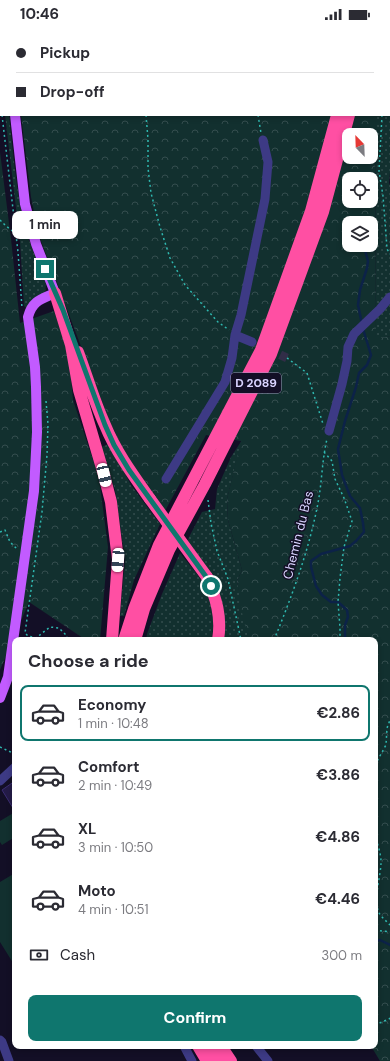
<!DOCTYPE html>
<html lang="en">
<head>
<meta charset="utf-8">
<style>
	body { margin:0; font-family:"DM Sans",sans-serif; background:#f7f7f7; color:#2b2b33; height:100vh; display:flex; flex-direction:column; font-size:15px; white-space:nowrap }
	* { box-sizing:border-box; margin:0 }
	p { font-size:13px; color:#7c7c81 }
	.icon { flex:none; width:22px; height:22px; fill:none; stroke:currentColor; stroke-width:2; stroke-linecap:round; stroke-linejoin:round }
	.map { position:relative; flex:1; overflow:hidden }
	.panel { position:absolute; left:12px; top:609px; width:366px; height:412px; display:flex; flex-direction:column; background:#fff; border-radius:8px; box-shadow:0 2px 6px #0003 }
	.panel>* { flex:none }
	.guide { position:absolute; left:0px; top:0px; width:390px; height:88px; box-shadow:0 2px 6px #0003; display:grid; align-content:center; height:88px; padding:0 16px; background:#fff }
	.needle { width:26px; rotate:337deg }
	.buttons { position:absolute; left:342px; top:100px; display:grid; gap:8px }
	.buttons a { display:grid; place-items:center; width:36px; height:36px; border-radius:8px; background:#fff; box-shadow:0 2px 6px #0003; font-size:20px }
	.end { position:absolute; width:18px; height:18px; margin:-9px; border:5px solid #0f766e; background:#fff; box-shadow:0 0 0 2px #fff }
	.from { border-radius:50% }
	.bubble { position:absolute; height:28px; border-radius:8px; background:#fff; box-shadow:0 2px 6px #0003; font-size:13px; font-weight:700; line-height:28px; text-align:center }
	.car { position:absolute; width:12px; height:24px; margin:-12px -6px; border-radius:5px; box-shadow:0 0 3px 1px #0007; background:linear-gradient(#fff 24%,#345 0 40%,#fff 0 76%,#345 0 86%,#fff 0) }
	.guide b { display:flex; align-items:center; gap:14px; height:38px; font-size:15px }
	.guide b+b { border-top:1px solid #e1e1e2 }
	.guide i { width:10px; height:10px; background:#2b2b33 }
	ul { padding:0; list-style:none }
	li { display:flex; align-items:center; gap:12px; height:56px; margin:0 8px 6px; padding:0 8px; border:2px solid transparent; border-radius:8px }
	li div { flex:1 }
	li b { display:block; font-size:15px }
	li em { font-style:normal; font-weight:700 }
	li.current { border-color:#0f766e }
	li>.icon { width:36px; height:36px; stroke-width:1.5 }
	h2 { padding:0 16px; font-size:18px; line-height:48px }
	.pay { display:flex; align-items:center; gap:10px; height:44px; padding:0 16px; font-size:15px }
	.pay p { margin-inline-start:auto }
	.cta { display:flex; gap:8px; margin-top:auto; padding:8px 16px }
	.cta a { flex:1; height:46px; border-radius:8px; background:#0f766e; color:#fff; font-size:16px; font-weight:700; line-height:46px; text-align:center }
	.status { display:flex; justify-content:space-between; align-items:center; height:28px; padding:0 20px; background:#fff; direction:ltr }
	.status svg { height:11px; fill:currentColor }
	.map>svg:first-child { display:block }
	.grass { fill:url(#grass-dots) }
	.forest { fill:url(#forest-crowns); fill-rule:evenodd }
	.garden { fill:#12302f }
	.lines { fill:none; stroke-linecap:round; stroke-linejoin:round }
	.stream { stroke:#0c2248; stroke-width:2.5 }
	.building { fill:#241b47; stroke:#3b2d73 }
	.minor-tunnel { stroke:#312d47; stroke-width:9; stroke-dasharray:9 4.5; stroke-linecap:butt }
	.path { stroke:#2fb8b0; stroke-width:1.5; stroke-dasharray:2 3; stroke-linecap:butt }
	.minor { stroke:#3d3a85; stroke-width:9 }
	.major { stroke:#c25bff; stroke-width:10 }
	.highway { stroke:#ff4fa3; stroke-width:12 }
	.highway-bridge { stroke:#ff4fa3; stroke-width:12 }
	.route { stroke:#0f766e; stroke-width:5 }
	.labels { text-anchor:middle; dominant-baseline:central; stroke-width:3; stroke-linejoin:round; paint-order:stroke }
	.shield { fill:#130f26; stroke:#9e99be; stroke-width:1 }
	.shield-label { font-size:12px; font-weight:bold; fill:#d9d4ff }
	.street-label { font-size:13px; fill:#d9d4ff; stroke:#130f26 }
</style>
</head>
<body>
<div class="status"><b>10:46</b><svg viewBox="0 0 49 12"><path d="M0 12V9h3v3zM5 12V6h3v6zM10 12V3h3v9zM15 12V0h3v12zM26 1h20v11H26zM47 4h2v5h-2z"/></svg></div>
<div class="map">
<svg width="390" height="1033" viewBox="0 0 390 1033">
	<defs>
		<pattern id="grass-dots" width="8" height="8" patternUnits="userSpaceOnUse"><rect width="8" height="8" fill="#12302f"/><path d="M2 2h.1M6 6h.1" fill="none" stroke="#344d4e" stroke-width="1.8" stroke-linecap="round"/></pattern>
		<pattern id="forest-crowns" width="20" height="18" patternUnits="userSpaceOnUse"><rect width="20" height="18" fill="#12302f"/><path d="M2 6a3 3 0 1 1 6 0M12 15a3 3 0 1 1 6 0" fill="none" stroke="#344d4e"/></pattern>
	</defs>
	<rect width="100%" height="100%" fill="#130f26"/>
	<!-- grass -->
	<path class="grass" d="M381,0H390V144L389,155L390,157V308L376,312L375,87H389V1H381Z
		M5,87H9C13,124 16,162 25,199C30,217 38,235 45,253L46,257L45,264L31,274L26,280L24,278L20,214Z
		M242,412L227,471L228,492L242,542L237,553L249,612H224V586L187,513L202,484L215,481L217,461L231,429Z
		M109,416L131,457L160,496L134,552L124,588H120L125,531L115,462L101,419Z
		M180,525C191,539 204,552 210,569C215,580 213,600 212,612H146L147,606L162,566Z"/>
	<!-- forest -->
	<path class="forest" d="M8,0H376V1H8Z
		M21,87H375L376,311L390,308V1033H380L371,1018H375V612H249L243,590L237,553L242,542L228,492L227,471L241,413L206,407L165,483L130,435L109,392L38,205L31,169ZM349,107H371V129H349ZM349,151H371V173H349ZM349,195H371V217H349Z
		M0,124L11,211L20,295L54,283L69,327L73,372L99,450L108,519L100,612H86L29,574L0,642Z"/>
	<!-- garden -->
	<path class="garden" d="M15,784V809L2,817L0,814V793Z
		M15,845V938L0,914V854Z"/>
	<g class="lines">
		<!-- stream -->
		<path class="stream" d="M267,1V0
			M348,208H349
			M360,217L365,222L368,233L367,240L360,262L358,277L362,296
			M345,612V597L348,589L347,582L338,574H331L322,567L316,558L311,539V533L321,526L350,518L356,513L364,504L363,495L360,480L350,468L342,447L338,421L345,393L356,359L359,345L367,337L371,327L363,301
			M375,913L380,912L390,917"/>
	</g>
	<!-- building -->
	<path class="building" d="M15,753V779L13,780L2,762Z"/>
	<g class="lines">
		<!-- minor-tunnel -->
		<path class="minor-tunnel" d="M268,321L287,330"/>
		<!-- path -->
		<path class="path" d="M254,0L256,1
			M257,0V1
			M148,1V0
			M234,1L235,0
			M389,35L390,30
			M0,74L1,82
			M2,87L18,224L22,280
			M146,87L148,111V140L151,165L160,199L170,230L185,257L218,294L229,302
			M258,87L261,105
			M382,87L379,143L383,168L386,207L387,221L390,226
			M0,192L6,198L15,205
			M287,330L307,345L323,396
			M46,373L48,396L47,427L42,484L25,605L28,608L36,610L50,599L59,600L67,608V612
			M324,424L332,433L335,451L344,470L352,493L344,519L340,550L338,574L340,600V612
			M208,472L211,495L217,523L228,551L241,612
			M0,504L5,502L10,514L17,521
			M274,612C292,568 309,522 318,475C322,454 322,432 327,411
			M0,719L15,726
			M375,737L386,717L387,700L390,692
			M375,806C377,815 381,825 381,834C381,850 371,875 381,888C384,891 387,894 390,897
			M375,902L390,904
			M375,997L389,991L390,990"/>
		<!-- minor -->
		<path class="minor" d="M235,307L252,314
			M329,403L342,356L347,333L348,319L354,306L380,281L390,269
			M166,451L225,354L232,330L235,307L241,287L265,171L268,134L263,112
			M0,753L15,739
			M0,1012L2,1014L9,1033
			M184,1018L192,1033
			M256,1018L268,1033"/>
		<!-- major -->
		<path class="major" d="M2,0L3,1
			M0,670L8,649L34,463L37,404L36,359L35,339L28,289C32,273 41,271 55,265L36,216L25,176L15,87"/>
		<!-- highway -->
		<path class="highway" d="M360,1L361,0
			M372,1V0
			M55,265L71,317L79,362L104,447L111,474L118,532L112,612
			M78,324C87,348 94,373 105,397C116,424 133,447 150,471
			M207,549C216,570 222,589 218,612
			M124,612L134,581L159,517L261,322L311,183L337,87
			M135,612L144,581L169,522L205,456L271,326L323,184L349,87
			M198,1018L207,1033
			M208,1018L218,1033
			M221,1018L231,1033"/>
		<!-- highway-bridge -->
		<path class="highway-bridge" d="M150,471L207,549"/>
	</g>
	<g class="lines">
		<!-- route -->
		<path class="route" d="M45,241L63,282L105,397L114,417L129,442L207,550L211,558"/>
	</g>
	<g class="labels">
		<!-- shield labels -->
		<rect class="shield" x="231" y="345" width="50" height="20" rx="3"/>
		<g class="shield-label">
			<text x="256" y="355">D 2089</text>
		</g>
		<!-- street labels -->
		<g class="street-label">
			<text transform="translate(298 507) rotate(-76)">Chemin du Bas</text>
		</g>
	</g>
</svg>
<div class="buttons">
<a><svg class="needle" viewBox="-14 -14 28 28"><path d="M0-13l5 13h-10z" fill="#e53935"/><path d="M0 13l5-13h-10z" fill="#7c7c81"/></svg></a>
<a><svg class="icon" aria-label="locate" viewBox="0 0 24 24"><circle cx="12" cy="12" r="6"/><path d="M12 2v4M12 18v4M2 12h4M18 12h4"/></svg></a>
<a><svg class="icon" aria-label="layers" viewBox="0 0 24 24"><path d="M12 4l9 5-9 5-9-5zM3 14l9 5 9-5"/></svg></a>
</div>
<i class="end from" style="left:211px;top:558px"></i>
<i class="end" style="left:45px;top:241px"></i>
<div class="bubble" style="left:12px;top:183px;width:66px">1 min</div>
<i class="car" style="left:104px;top:447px;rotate:167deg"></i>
<i class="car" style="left:118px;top:532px;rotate:184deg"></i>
<div class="guide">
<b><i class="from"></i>Pickup</b>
<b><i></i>Drop-off</b>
</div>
<section class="panel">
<h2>Choose a ride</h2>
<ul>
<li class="current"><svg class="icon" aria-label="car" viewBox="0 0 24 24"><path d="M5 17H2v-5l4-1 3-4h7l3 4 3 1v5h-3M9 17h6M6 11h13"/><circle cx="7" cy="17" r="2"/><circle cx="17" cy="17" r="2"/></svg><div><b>Economy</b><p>1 min · 10:48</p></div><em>€2.86</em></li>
<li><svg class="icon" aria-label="car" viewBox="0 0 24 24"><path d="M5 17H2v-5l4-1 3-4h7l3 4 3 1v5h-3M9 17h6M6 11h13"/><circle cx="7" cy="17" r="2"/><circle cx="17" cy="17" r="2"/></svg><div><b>Comfort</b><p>2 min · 10:49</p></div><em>€3.86</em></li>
<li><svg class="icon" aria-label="car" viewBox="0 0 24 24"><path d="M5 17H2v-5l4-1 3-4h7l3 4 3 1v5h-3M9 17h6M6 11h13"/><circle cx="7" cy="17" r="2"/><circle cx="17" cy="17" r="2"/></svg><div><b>XL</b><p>3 min · 10:50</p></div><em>€4.86</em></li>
<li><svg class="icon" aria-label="car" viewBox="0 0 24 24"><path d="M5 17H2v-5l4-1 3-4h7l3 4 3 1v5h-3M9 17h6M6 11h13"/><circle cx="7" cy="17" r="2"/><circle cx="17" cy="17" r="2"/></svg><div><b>Moto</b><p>4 min · 10:51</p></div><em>€4.46</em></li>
</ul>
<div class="pay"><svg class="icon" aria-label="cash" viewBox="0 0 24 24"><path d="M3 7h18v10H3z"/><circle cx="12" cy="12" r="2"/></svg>Cash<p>300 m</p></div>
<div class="cta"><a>Confirm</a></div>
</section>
</div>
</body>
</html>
